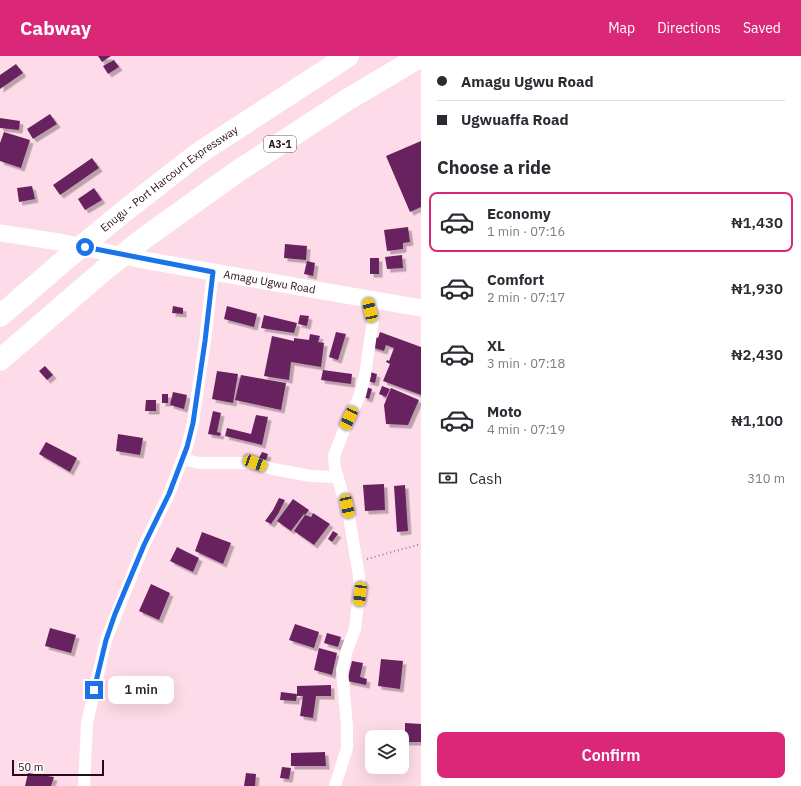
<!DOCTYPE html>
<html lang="en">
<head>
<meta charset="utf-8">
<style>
	body { margin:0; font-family:"IBM Plex Sans",sans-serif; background:#f2f2f3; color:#2b2b33; height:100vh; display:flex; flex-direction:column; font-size:15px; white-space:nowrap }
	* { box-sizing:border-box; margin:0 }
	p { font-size:13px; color:#7c7c81 }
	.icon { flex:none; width:22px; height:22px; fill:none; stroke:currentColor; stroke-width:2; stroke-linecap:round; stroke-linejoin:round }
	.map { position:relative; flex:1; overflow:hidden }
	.sheet { display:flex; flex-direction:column; background:#fff; width:380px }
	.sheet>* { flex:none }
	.guide { display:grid; align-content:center; height:88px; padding:0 16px; background:#fff }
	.controls { position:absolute; left:365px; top:674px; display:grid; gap:8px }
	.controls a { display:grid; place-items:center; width:44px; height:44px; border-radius:8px; background:#fff; box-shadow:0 4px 16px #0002; font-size:20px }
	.scale { position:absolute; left:12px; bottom:10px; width:92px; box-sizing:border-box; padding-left:4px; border:2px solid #280b19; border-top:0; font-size:11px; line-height:14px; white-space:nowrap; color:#280b19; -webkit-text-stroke:3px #fff; paint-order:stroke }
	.end { position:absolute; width:18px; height:18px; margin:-9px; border:5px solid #1a73e8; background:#fff; box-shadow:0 0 0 2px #fff }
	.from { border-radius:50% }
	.bubble { position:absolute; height:28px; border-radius:8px; background:#fff; box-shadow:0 4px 16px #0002; font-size:13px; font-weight:600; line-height:28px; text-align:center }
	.car { position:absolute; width:12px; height:24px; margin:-12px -6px; border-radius:5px; box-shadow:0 0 3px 1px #0007; background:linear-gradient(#f5c518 24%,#345 0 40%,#f5c518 0 76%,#345 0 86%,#f5c518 0) }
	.guide b { display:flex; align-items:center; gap:14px; height:38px; font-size:15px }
	.guide b+b { border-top:1px solid #e1e1e2 }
	.guide i { width:10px; height:10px; background:#2b2b33 }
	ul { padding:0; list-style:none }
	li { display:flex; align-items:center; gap:12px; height:60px; margin:0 8px 6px; padding:0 8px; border:2px solid transparent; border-radius:8px }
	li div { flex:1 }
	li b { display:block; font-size:15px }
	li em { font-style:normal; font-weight:600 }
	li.current { border-color:#db2777 }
	li>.icon { width:36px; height:36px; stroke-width:1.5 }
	h2 { padding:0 16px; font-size:18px; line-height:48px }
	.pay { display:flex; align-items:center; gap:10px; height:44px; padding:0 16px; font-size:15px }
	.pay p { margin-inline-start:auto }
	.action { display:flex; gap:8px; margin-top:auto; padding:8px 16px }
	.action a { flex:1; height:46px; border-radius:8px; background:#db2777; color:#fff; font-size:16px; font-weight:600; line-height:46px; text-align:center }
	header { display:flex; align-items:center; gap:24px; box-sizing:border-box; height:56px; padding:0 20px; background:#db2777; color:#fff }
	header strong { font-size:19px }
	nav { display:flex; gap:22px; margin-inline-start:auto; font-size:14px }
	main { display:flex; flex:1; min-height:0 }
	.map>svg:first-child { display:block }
	.building { fill:#692360; filter:url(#shadow) }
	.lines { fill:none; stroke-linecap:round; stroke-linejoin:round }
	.path { stroke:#9f7f8c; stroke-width:2; stroke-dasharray:1 3; stroke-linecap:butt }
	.street { stroke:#fff; stroke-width:12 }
	.secondary { stroke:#fff; stroke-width:17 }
	.highway { stroke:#fff; stroke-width:22 }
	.route { stroke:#1a73e8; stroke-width:5 }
	.labels { text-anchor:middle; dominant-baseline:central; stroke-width:4; stroke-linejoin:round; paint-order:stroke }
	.shield { fill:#fff; stroke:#68545e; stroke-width:1 }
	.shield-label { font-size:10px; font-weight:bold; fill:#280b19 }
	.street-label { font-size:11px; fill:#280b19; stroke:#fff }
</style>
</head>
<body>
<header>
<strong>Cabway</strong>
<nav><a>Map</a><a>Directions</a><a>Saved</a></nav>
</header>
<main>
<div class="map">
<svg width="421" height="730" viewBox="0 0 421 730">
	<defs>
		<filter id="shadow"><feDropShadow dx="3.5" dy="3.5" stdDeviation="0" flood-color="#0004"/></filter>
	</defs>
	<rect width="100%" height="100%" fill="#fddbe8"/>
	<!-- building -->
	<path class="building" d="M98,0H111L102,6Z
		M114,4L119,11L108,18L103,10Z
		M16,8L23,17L0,33V19Z
		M50,58L57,68L33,83L27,73Z
		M0,62L20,65L19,74L0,72Z
		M4,76L30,84L21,112L0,105V87Z
		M421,85V151L410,156L386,100Z
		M92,102L99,112L60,139L53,129Z
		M32,130L35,143L19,146L17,132Z
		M94,132L102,144L85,154L78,143Z
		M408,171L410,186L403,187V193L387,195L384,174Z
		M285,188L307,190L306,204L284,202Z
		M402,199L403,212L387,213L385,201Z
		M370,202H379V218H370Z
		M307,205L315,207L313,220L304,218Z
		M173,250L183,252V258L172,257Z
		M227,250L257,258L254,271L224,263Z
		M264,259L297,267L294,277L261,272Z
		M300,259L309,260L307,270L298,268Z
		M336,276L346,278L338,304L329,301Z
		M380,276L421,291V339L383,325L390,308L386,306L387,304L389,305L394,292L386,289L384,295L371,291L375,281L378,282Z
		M310,278L320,280L318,286L324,287L321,311L291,306L289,324L264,320L272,280L294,285V282L309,284Z
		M45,310L53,319L47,324L39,315Z
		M323,314L352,318L351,328L321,324Z
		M217,315L238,318L233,347L212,343Z
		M370,316L377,318L375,327L367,325Z
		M241,319L286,327L281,354L235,344Z
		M382,330L390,333L386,341L379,338Z
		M366,331L372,333L369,343L363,341Z
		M391,332L419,344L408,369L386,368L384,349Z
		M173,336L187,339L184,353L170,349Z
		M162,338H168V347H162Z
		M146,344H156V355H145Z
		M213,355L221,357L217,376L221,377L220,380L208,378Z
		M256,359L268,361L262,389L225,380L227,372L251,378Z
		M118,378L143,382L140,399L116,395Z
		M46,386L77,402L70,416L39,398Z
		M262,396L268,398L266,404L259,402Z
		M384,428L385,454L365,455L363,429Z
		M405,429L408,475L397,476L394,430Z
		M279,442L285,444L278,458L271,468L265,465L273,454Z
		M293,443L309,454L305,459L304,458L291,475L277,465Z
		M313,457L330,468L314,489L294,475L305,459L311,461Z
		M333,475L338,478L332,486L328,483Z
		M202,476L231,487L223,508L195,495Z
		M177,491L199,502L193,516L170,505Z
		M151,528L170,537L159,564L139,555Z
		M295,568L319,576L314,592L289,584Z
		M50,572L76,579L71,597L45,590Z
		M327,577L341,581L338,591L324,587Z
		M319,592L337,597L332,619L314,614Z
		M381,603L403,605L400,633L378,630Z
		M352,605L363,607L360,621L367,623L366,629L347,625Z
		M331,629V640H316L313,662L300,660L303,640H297V630Z
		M281,636L297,638L296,645L280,644Z
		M405,667L421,668V686H405Z
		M325,696L326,710H291V697Z
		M282,711L291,712L289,723L280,722Z
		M28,717L54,721L51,730H25Z
		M246,717L256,718L255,730H244Z"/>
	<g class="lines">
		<!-- path -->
		<path class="path" d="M367,503L421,488"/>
		<!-- street -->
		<path class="street" d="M183,403L199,407H255L273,413L311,420L338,421
			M84,730L87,667L106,584L144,489L169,438L187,391L193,367L205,285L213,216
			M335,730L347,692V671L342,614L347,594L355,573L359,538V520L349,461L335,412L334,400L344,374L360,339L365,319L373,264L368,243"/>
		<!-- secondary -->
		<path class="secondary" id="s1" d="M0,177L59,186L138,203L213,216L421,252"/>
		<!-- highway -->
		<g class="highway">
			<path id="s2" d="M0,260L66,203L127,153L199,97L348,0"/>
			<path d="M0,304L103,215L143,183L238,115L347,44L421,0"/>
		</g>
	</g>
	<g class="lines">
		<!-- route -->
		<path class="route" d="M85,191L213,216L205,285L193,367L187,391L169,438L144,489L115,558L106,584L94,634"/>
	</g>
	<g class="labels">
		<!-- shield labels -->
		<rect class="shield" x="264" y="80" width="32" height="16" rx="3"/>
		<g class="shield-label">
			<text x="280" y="88">A3-1</text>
		</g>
		<!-- street labels -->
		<g class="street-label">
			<text stroke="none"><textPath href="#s2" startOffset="218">Enugu - Port Harcourt Expressway</textPath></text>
			<text stroke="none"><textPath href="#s1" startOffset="274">Amagu Ugwu Road</textPath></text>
		</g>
	</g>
</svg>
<div class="controls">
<a><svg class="icon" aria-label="layers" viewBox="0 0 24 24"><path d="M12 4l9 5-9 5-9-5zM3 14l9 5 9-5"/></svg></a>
</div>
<div class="scale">50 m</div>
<i class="end from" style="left:85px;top:191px"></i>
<i class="end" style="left:94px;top:634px"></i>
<div class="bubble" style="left:108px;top:620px;width:66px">1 min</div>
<i class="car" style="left:370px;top:254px;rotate:347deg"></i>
<i class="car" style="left:349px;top:362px;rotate:205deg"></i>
<i class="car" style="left:255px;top:407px;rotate:110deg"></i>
<i class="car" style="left:347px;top:450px;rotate:168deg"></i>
<i class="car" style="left:360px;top:538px;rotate:187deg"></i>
</div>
<section class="sheet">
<div class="guide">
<b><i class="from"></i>Amagu Ugwu Road</b>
<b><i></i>Ugwuaffa Road</b>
</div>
<h2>Choose a ride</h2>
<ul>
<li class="current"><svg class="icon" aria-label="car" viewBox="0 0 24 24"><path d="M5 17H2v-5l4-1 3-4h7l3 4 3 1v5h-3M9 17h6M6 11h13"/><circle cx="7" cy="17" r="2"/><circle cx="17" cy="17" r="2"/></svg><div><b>Economy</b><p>1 min · 07:16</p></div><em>₦1,430</em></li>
<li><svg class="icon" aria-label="car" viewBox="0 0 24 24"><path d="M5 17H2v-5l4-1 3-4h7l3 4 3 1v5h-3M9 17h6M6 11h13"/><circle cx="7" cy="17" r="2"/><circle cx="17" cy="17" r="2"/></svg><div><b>Comfort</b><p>2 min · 07:17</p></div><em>₦1,930</em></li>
<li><svg class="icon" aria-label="car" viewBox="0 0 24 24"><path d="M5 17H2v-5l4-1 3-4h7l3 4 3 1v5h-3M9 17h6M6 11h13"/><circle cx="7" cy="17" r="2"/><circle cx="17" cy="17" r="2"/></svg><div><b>XL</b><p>3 min · 07:18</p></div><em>₦2,430</em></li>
<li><svg class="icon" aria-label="car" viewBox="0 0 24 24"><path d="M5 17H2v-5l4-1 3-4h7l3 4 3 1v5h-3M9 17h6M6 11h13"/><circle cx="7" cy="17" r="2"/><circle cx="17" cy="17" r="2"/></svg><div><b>Moto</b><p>4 min · 07:19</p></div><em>₦1,100</em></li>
</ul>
<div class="pay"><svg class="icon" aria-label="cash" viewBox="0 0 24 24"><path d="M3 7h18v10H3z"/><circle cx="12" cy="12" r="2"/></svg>Cash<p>310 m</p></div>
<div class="action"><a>Confirm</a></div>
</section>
</main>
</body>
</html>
